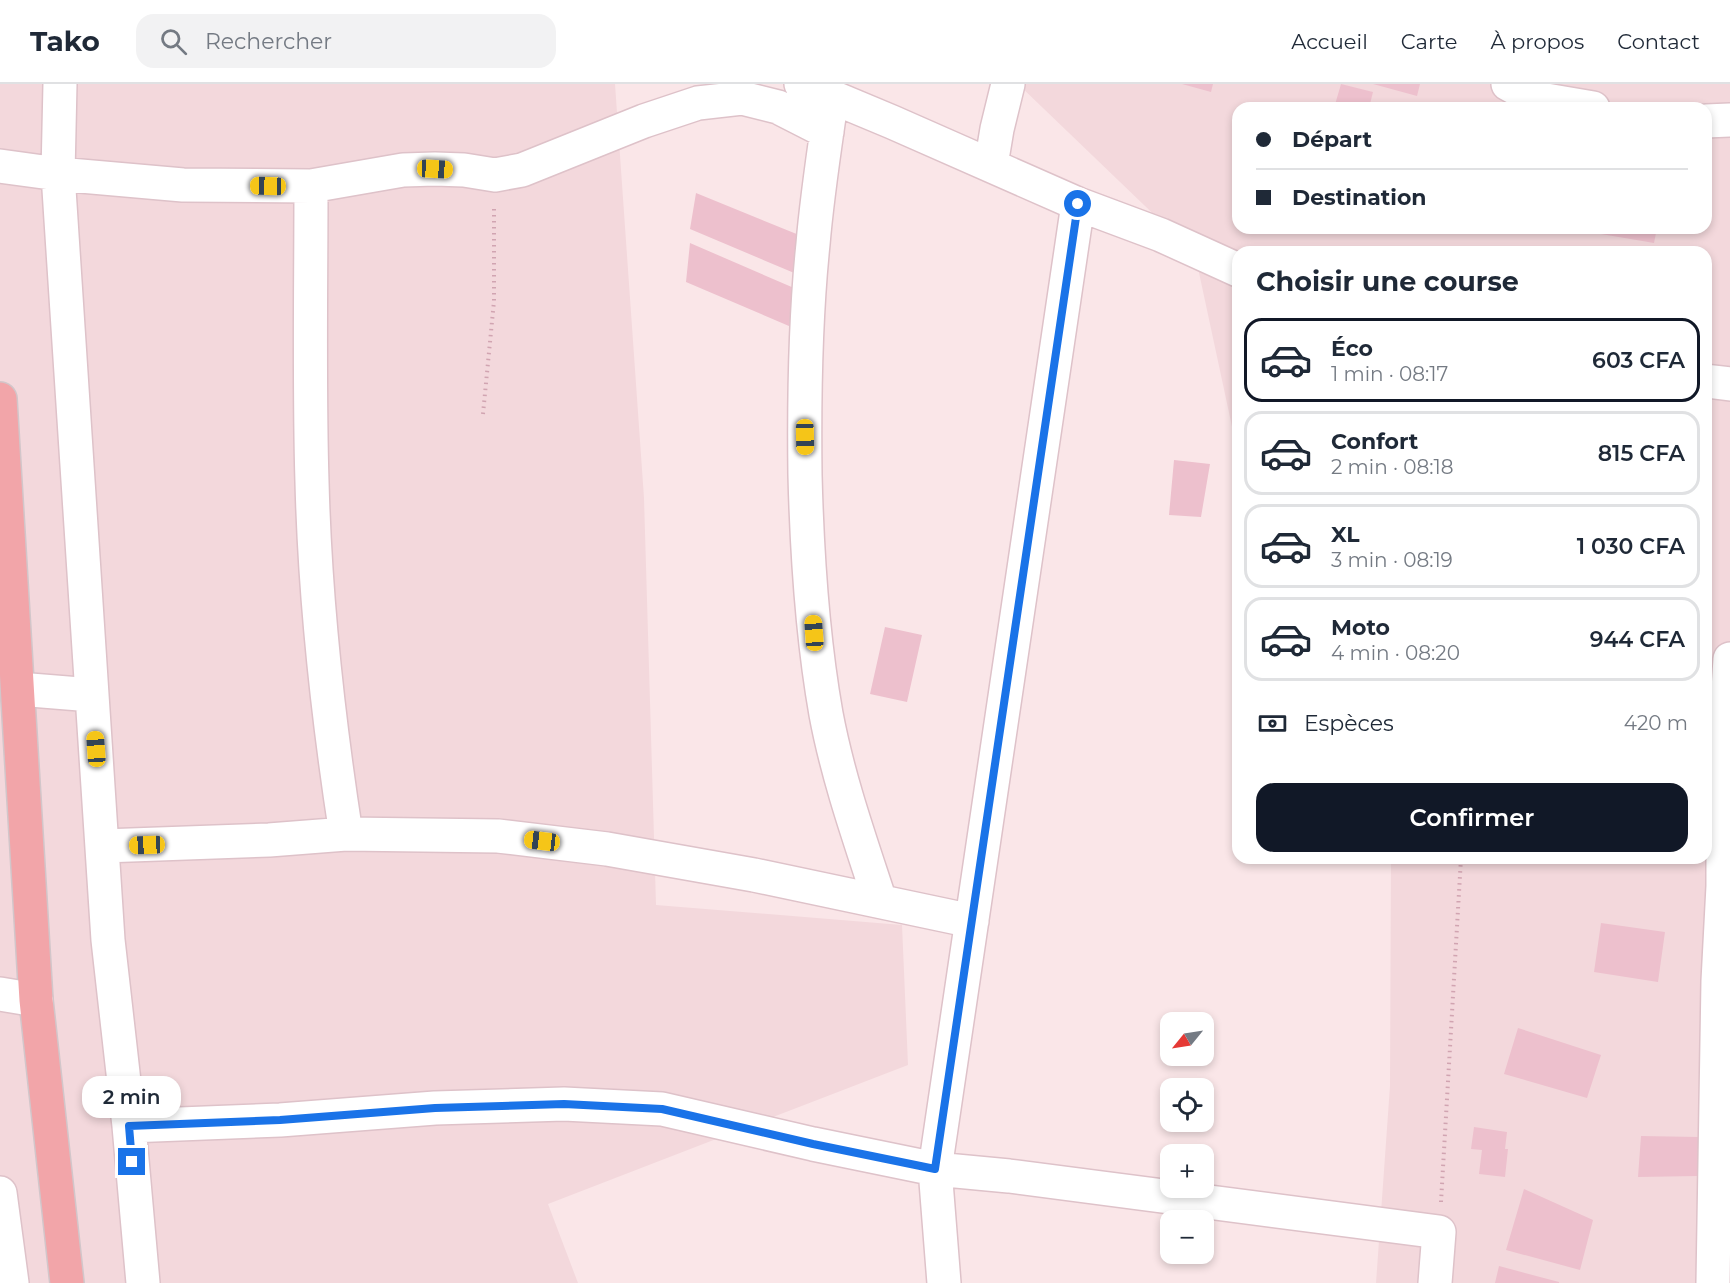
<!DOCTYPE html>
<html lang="fr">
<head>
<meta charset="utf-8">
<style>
	body { margin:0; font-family:Montserrat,sans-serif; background:#f2f2f3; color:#1f2937; height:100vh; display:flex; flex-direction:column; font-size:22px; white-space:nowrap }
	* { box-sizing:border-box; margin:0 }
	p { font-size:20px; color:#747a83 }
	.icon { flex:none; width:33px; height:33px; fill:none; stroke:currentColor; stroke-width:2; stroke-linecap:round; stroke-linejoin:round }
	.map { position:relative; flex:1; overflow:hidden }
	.drawer { position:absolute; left:1232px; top:162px; width:480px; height:618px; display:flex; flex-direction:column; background:#fff; border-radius:18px; box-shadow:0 3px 9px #0003 }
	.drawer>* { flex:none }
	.guide { position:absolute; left:1232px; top:18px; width:480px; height:132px; border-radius:18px; box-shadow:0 3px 9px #0003; display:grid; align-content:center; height:132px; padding:0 24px; background:#fff }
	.needle { width:39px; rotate:240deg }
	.tools { position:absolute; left:1160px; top:928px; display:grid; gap:12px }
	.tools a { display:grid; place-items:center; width:54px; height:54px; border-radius:12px; background:#fff; box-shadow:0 3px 9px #0003; font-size:30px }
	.end { position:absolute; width:27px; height:27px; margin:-14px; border:8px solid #1a73e8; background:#fff; box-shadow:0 0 0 3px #fff }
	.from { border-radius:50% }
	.bubble { position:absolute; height:42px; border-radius:18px; background:#fff; box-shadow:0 3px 9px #0003; font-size:20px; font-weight:600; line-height:42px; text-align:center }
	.car { position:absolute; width:18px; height:36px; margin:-18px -9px; border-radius:8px; box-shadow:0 0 4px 2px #0007; background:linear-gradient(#f5c518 24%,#345 0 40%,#f5c518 0 76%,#345 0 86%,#f5c518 0) }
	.guide b { display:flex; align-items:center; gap:21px; height:57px; font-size:22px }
	.guide b+b { border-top:2px solid #e0e1e3 }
	.guide i { width:15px; height:15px; background:#1f2937 }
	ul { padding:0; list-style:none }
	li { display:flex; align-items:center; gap:18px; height:84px; margin:0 12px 9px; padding:0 12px; border:3px solid #e0e1e3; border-radius:18px }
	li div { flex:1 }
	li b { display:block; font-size:22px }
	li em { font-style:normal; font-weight:600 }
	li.selected { border-color:#111827 }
	li>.icon { width:54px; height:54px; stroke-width:1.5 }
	h2 { padding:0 24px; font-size:27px; line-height:72px }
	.pay { display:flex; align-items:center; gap:15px; height:66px; padding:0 24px; font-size:22px }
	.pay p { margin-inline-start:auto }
	.cta { display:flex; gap:12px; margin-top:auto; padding:12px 24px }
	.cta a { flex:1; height:69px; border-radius:18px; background:#111827; color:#fff; font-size:24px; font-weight:600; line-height:69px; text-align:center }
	header { display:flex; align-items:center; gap:36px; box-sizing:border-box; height:84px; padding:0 30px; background:#fff; border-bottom:2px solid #e0e1e3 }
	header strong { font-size:28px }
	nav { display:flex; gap:33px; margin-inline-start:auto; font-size:21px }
	.search { width:420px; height:54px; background:#f2f2f3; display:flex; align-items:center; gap:15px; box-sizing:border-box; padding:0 21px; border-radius:18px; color:#747a83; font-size:22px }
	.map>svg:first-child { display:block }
	.residential { fill:#f3d8dc; fill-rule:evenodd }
	.building { fill:#edc0cd }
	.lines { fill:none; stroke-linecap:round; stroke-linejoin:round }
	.minor-casing { stroke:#dec2c9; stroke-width:36 }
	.major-casing { stroke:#d2c6ca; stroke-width:36 }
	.path { stroke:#d1a4b1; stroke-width:4; stroke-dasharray:1.5 4.5; stroke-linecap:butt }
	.minor { stroke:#fff; stroke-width:33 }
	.major { stroke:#f2a5a9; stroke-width:33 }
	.route { stroke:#1a73e8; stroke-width:8 }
</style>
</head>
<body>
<header>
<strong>Tako</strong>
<div class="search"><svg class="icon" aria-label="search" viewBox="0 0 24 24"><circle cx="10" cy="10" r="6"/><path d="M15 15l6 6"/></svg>Rechercher</div>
<nav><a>Accueil</a><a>Carte</a><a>À propos</a><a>Contact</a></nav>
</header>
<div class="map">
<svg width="1730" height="1199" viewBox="0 0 1730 1199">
	<rect width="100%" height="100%" fill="#fae6e8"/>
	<!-- residential -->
	<path class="residential" d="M0,0H615L644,414L656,821L902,841L908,981L548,1120L578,1199H0Z
		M1018,0H1730V1199H1376L1390,1002L1391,774H1706V168H1238L1237,366L1195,170ZM1238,24H1706V144H1238Z"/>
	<!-- building -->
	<path class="building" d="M1182,0H1213L1211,8Z
		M1341,0L1373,8L1369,24H1334Z
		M1373,0H1420L1417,12Z
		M696,109L804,153L799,191L690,145Z
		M1603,144H1657L1654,159L1601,150Z
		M690,159L801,207L796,245L686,198Z
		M1174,376L1210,380L1201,433L1169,431Z
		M885,543L922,551L907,618L870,610Z
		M1601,839L1665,848L1658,898L1594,888Z
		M1518,944L1601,971L1587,1014L1504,990Z
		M1474,1043L1507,1048L1505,1065H1508L1505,1093L1479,1090L1482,1066L1471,1065Z
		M1641,1052L1699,1053L1698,1092L1638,1093Z
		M1524,1105L1593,1136L1580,1186L1506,1166Z
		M1499,1182L1559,1198V1199H1495Z"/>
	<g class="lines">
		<defs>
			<path id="minor" d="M60,0L58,90L108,856L129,1042L143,1199
				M801,0L892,38L1078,120L1161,151L1238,186
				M1508,0L1534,14L1593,24
				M832,12C825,61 817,111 813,160C805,237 804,314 805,391C807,471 812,551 826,630C838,694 860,756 880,817
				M1706,37L1730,36
				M991,81L997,45L1008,0
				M0,82L58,90L183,101L311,102L403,86L435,85L464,86L495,91L522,86L644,37L698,19L742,14L778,23L827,48
				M311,102C311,201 309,299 312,398C315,516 328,634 346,750
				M1706,297L1730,300
				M18,605L92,611
				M103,762L269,756L346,750L498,752L607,765L754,791L972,837
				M0,910L36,916
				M129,1042L280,1036L435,1024L564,1020L662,1025L813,1060L935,1085L1009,1092L1439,1148L1435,1199
				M0,1109L12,1199
				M944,1199L935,1085L1078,120
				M1713,1199L1718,897L1723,802V683L1730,575"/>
			<path id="major" d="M0,315L36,916L67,1199"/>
		</defs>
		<!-- minor casing -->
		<use href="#minor" class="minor-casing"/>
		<!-- major casing -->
		<use href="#major" class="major-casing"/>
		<!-- path -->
		<path class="path" d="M483,330L494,217V121
			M1441,1118L1461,774"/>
		<!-- minor -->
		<use href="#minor" class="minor"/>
		<!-- major -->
		<use href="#major" class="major"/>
	</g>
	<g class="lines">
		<!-- route -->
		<path class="route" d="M132,1078L129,1042L280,1036L435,1024L564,1020L662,1025L813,1060L935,1085L1078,120"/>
	</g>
</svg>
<div class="tools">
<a><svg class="needle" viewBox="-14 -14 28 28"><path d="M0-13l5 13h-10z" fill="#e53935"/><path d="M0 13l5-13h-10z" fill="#747a83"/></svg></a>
<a><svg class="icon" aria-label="locate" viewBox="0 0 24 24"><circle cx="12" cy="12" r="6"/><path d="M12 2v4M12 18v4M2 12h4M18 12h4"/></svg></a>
<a>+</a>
<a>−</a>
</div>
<i class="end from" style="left:1078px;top:120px"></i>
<i class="end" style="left:132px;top:1078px"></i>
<div class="bubble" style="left:82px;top:992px;width:99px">2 min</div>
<i class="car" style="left:435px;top:85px;rotate:93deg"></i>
<i class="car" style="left:268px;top:102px;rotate:271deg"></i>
<i class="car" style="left:805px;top:353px;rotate:179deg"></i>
<i class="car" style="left:814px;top:549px;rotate:356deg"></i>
<i class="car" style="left:96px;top:665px;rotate:356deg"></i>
<i class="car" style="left:542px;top:757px;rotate:277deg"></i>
<i class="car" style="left:147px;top:761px;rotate:268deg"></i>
<div class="guide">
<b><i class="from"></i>Départ</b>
<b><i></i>Destination</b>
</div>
<section class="drawer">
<h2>Choisir une course</h2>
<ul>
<li class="selected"><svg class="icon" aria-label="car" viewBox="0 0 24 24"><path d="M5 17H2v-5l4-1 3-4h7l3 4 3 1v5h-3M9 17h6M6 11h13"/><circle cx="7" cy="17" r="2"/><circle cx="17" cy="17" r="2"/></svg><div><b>Éco</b><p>1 min · 08:17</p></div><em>603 CFA</em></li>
<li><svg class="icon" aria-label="car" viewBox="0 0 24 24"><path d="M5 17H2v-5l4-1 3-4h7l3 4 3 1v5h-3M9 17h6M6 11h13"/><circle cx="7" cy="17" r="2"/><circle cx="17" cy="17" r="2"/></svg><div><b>Confort</b><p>2 min · 08:18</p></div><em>815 CFA</em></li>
<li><svg class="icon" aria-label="car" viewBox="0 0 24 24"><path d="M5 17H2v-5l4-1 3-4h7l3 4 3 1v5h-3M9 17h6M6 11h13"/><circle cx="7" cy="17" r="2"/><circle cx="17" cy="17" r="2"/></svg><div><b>XL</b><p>3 min · 08:19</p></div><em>1 030 CFA</em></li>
<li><svg class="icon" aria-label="car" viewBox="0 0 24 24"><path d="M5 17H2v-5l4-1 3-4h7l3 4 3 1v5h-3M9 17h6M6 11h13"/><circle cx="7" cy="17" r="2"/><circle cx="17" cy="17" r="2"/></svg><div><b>Moto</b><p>4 min · 08:20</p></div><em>944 CFA</em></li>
</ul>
<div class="pay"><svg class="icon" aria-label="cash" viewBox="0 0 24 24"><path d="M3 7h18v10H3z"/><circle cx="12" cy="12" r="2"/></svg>Espèces<p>420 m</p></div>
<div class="cta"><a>Confirmer</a></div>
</section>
</div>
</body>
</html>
